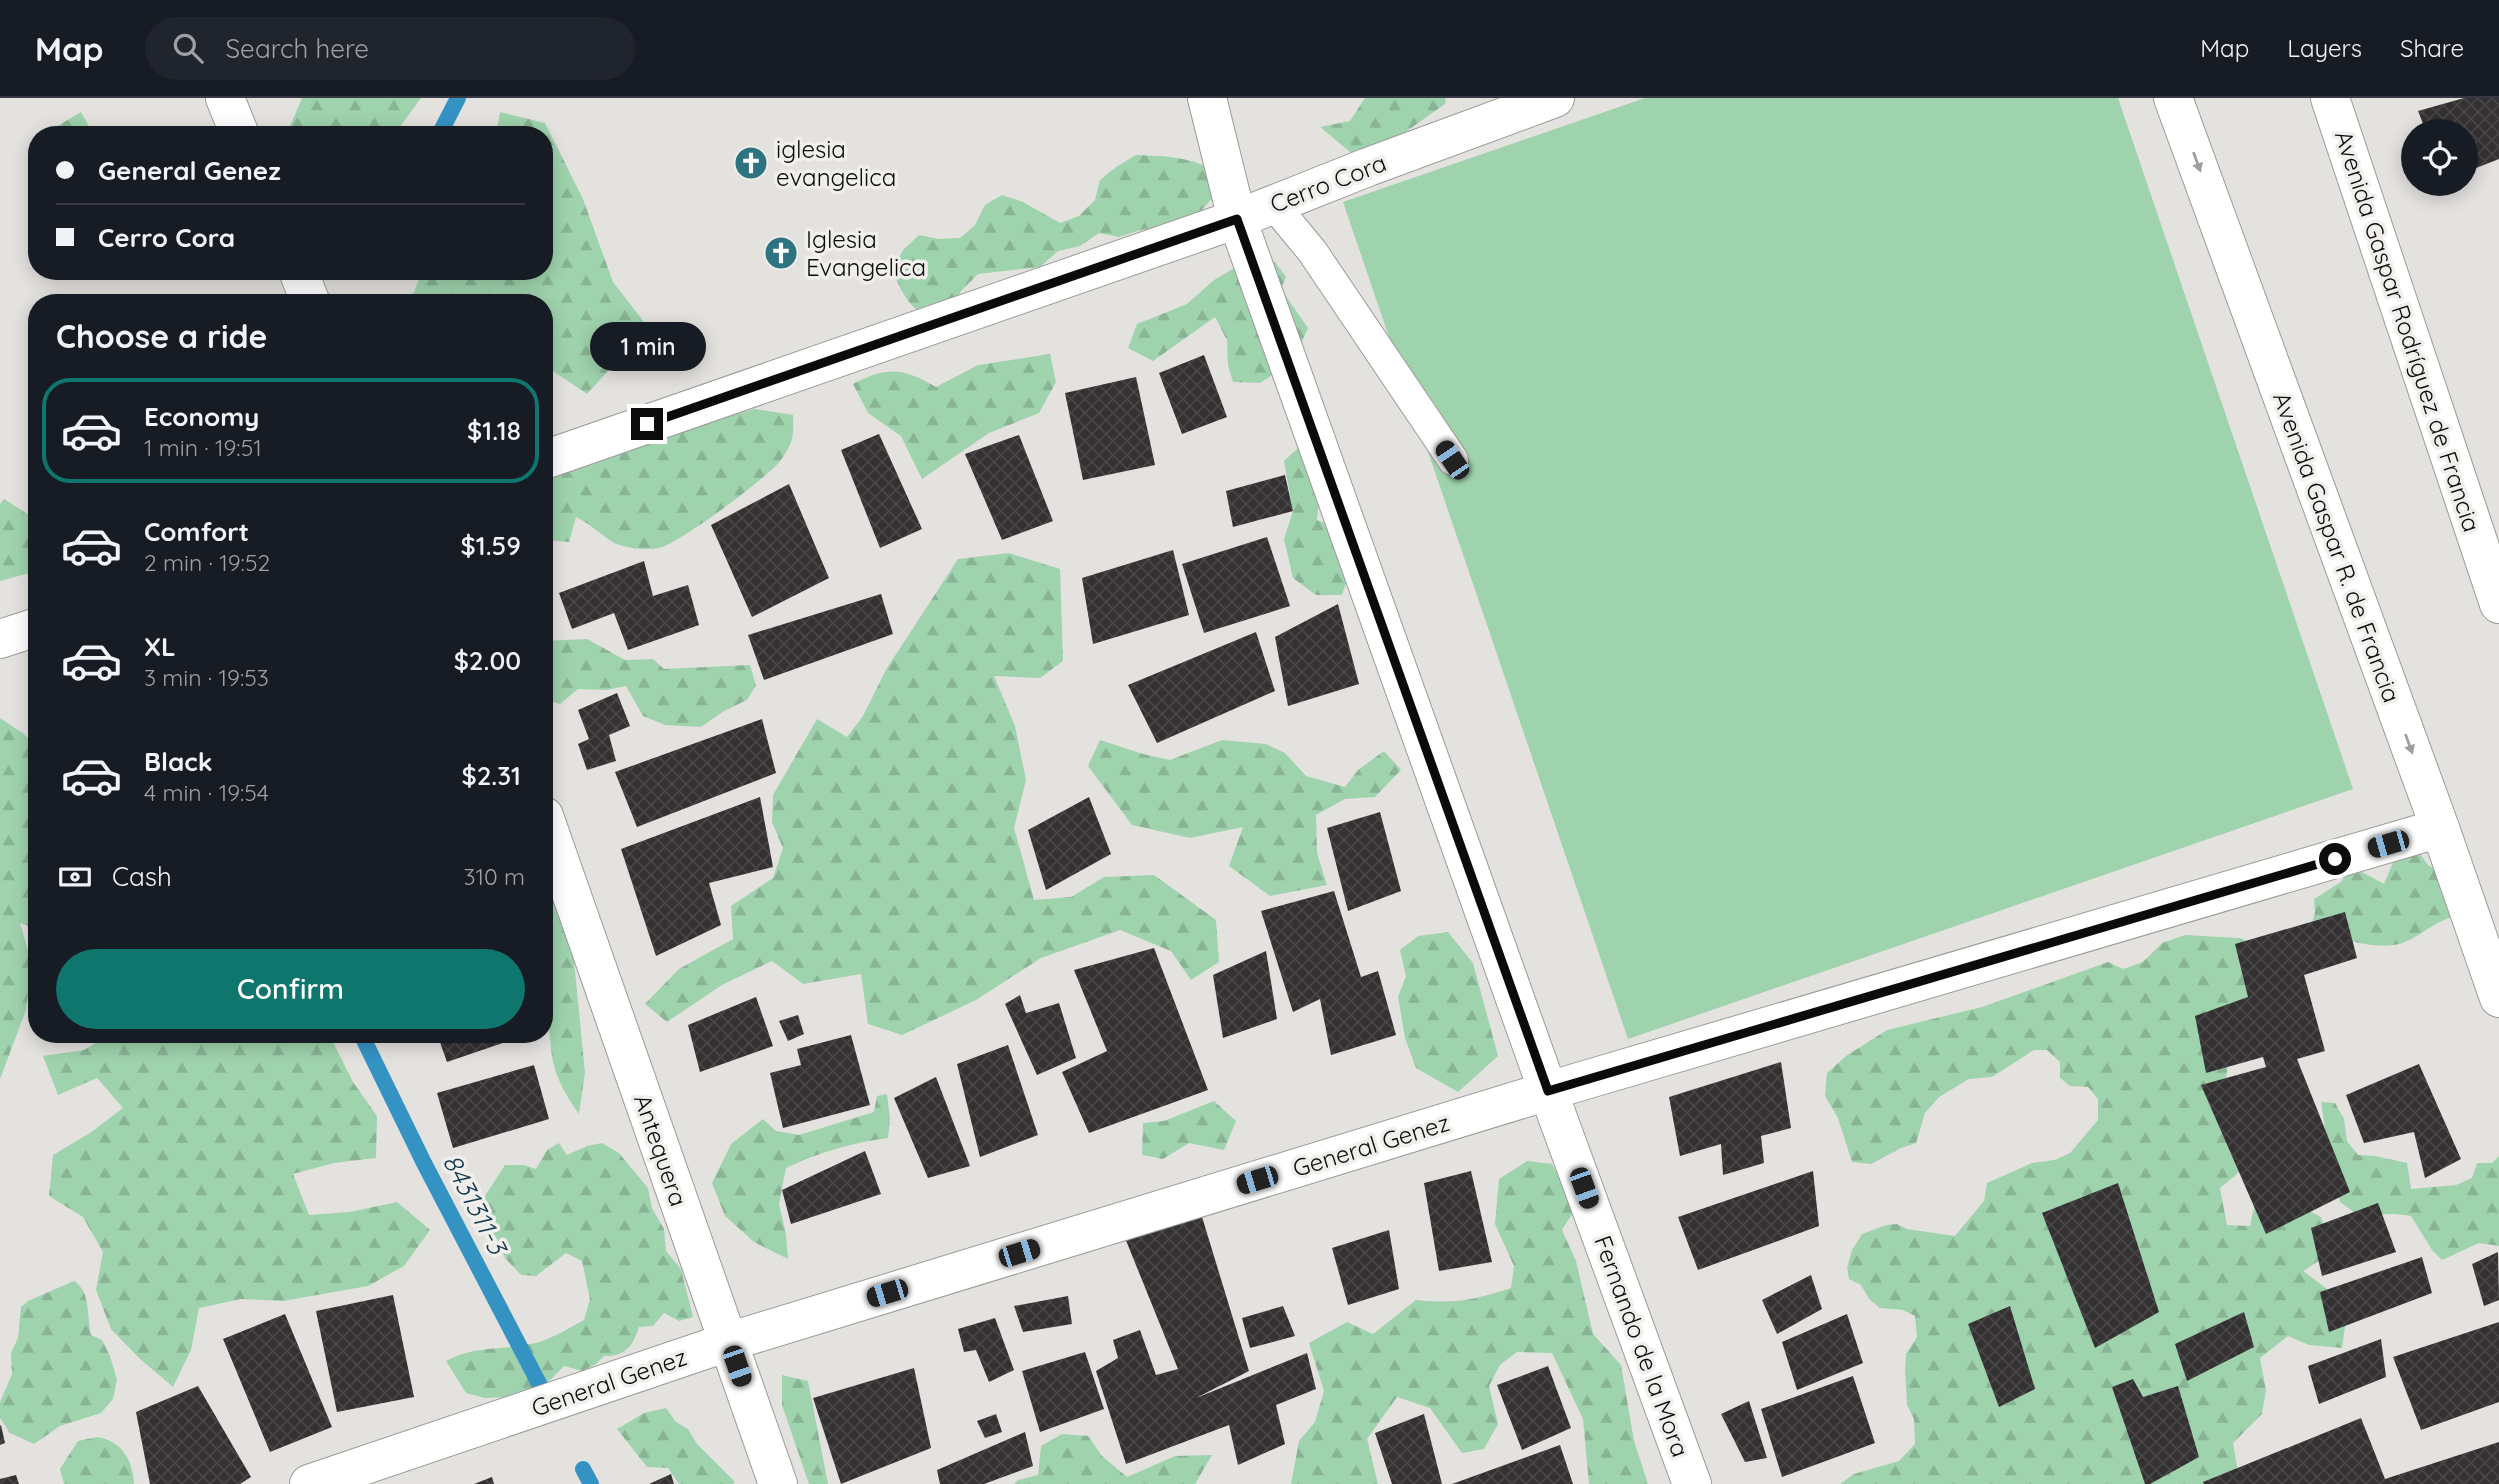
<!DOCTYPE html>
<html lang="en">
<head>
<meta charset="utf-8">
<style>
	body { margin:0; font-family:Quicksand,sans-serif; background:#20242c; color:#f1f3f6; height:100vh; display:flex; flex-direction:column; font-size:26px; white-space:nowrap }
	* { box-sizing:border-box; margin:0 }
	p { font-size:23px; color:#9ea1a6 }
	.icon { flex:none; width:38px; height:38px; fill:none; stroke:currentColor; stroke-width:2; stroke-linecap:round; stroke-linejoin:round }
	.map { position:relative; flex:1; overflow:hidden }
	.sheet { position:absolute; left:28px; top:196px; width:525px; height:749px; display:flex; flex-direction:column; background:#171b24; border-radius:28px; box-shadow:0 4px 18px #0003 }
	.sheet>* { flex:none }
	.top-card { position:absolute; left:28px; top:28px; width:525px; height:154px; border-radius:28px; box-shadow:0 4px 18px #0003; display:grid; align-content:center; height:154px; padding:0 28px; background:#171b24 }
	.buttons { position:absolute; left:2401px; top:21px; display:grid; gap:14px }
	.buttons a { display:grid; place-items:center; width:77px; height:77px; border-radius:50%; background:#171b24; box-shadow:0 4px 18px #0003; font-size:35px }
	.end { position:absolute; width:32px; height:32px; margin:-16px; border:9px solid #0c0b0b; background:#fff; box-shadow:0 0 0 4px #fff }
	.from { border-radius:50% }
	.bubble { position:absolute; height:49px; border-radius:24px; background:#171b24; box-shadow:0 4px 18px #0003; font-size:23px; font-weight:600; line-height:49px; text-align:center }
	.car { position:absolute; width:21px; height:42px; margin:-21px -10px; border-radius:9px; box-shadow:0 0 5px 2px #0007; background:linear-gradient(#222 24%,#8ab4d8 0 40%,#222 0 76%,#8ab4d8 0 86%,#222 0) }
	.top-card b { display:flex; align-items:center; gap:24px; height:66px; font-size:26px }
	.top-card b+b { border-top:2px solid #363941 }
	.top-card i { width:18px; height:18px; background:#f1f3f6 }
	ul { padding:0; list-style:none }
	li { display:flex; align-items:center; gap:21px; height:105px; margin:0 14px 10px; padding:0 14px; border:4px solid transparent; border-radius:28px }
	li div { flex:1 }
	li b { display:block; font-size:26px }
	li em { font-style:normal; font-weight:600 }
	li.active { border-color:#0f766e }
	li>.icon { width:63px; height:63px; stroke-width:1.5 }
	h2 { padding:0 28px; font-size:32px; line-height:84px }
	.pay { display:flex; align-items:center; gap:18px; height:77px; padding:0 28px; font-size:26px }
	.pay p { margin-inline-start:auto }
	.primary-button { display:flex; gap:14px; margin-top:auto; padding:14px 28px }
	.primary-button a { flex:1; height:80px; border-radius:42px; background:#0f766e; color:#fff; font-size:28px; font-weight:600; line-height:80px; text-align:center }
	header { display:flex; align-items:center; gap:42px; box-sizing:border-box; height:98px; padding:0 35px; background:#171b24; border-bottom:2px solid #363941 }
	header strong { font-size:33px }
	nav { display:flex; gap:38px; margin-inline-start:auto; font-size:24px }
	.search { width:490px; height:63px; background:#20242c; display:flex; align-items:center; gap:18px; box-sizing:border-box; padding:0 24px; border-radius:38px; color:#9ea1a6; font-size:26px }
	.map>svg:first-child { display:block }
	.forest { fill:url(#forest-firs) }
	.park { fill:#9fd3ad }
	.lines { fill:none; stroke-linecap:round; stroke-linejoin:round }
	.stream { stroke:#3593c4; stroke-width:16 }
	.building { fill:url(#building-cross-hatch) }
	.lane-casing { stroke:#9c9a97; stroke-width:32 }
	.street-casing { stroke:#9c9a97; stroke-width:40 }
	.lane { stroke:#fff; stroke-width:30 }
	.street { stroke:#fff; stroke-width:38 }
	.oneway { fill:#9e9d9d }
	.route { stroke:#0c0b0b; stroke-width:9 }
	.labels { text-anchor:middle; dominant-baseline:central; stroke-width:7; stroke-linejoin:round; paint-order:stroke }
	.poi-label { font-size:24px; fill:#0c0b0b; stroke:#f1efec; text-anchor:start }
	.street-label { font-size:24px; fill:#0c0b0b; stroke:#f1efec }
	.water-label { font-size:26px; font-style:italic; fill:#123a4f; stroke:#f1efec }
</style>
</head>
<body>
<header>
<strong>Map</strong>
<div class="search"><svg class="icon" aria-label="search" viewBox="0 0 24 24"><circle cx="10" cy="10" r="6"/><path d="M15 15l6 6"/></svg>Search here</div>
<nav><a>Map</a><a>Layers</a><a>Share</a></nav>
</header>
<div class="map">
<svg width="2499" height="1386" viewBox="0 0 2499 1386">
	<defs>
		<pattern id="forest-firs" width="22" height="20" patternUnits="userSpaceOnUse" patternTransform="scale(1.75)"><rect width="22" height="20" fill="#9fd3ad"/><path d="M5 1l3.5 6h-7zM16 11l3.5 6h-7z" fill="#88b494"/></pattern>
		<pattern id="building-cross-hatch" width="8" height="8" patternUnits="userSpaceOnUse" patternTransform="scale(1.75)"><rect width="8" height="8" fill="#343132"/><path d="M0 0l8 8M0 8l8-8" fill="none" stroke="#484546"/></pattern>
	</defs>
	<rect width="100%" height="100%" fill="#e4e2df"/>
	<!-- forest -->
	<path class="forest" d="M302,0H421L394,37H289L288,33Z
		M1365,0H1446L1445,6L1397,40L1368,69L1320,29L1350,23Z
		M81,14L94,37H44V36Z
		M500,14L545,25L583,101L613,184L648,229L587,296L544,267V205H462L456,201L442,205H410L422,173H544V37H496Z
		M1136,57C1168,58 1190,59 1218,74L1216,96L1201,113L1183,124L1141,132L1119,139L1099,135L1080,148L1058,153L1040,169L978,176L961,193L951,213L930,222C908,207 902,197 893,172L903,152L919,137L939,141L960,140L975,127L985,107L1002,97L1023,104L1060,125L1079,118L1095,102L1100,82L1116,69Z
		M1253,159L1275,164L1286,179L1281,191L1308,230L1293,264L1260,285L1233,284L1228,267L1227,242L1215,219L1153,263L1128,250L1137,226L1187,206L1214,182Z
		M1050,256L1056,284L1039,315L989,335L922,381L901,338L868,315L853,286C888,268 903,270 936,289L978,267Z
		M755,311L793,317C794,338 793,345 781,362C770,378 677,447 659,450C646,452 623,451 611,443C599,435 590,426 576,419L569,444L544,442V379L664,336Z
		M1298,350L1313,356L1330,379L1318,411L1317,422L1353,436L1352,467L1342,497H1316L1293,480L1284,441L1293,413L1284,363Z
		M4,401L37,422V473L0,483V406Z
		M1009,455L1060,471L1063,563L1040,580L994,578L1015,628L1026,682L1014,730L1034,802L1071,799L1104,779L1154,777L1216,822L1219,864L1191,882L1171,853L1120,832L1041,860L976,902L902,937L868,926L861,876L803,886L772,863L722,887L667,924L645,906L679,871L733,841L731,808L773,780L783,750L772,724L773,697L817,621L847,639L863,618L887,570L958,461Z
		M587,541L625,562L653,561L664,571L750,567L756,587L747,602L724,613L701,629L665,627L643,618L626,588L606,592L578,591L560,606L544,601V543Z
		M0,620L24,636L37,650V831L20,825L32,866L26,912L0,981Z
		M1100,642L1143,656L1170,662L1222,642L1266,646L1285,655L1306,678L1345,689L1358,672L1384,653L1401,672L1375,699L1345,701L1316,717L1317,755L1327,787L1270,798L1229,768L1243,729L1190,740L1132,727L1088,668Z
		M2417,752L2428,767L2439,773L2452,819C2433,825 2423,836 2405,844C2379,855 2336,839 2310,830L2315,815L2314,801L2341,784L2351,768L2384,786L2396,757Z
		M544,772L572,842L585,975L579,1016C568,1001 557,982 553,964C549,944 551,928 544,908Z
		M1448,834L1473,865L1498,958L1458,994L1416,970L1405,940L1398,899L1406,878L1400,852L1418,838Z
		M2185,837L2240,840L2254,847L2257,878L2229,951L2225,996L2249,1058L2236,1077L2220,1090L2227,1127L2250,1128L2256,1100L2274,1096L2321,1119L2334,1153L2303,1173L2327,1191L2346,1222L2342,1250L2309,1247L2288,1238L2260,1260L2266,1292L2262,1316L2233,1345L2237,1369L2246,1381L2242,1386H1840L1854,1376L1899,1363L1915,1346L1914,1321L1907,1307L1905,1271L1906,1256L1917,1239L1915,1218L1903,1212L1880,1210L1869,1201L1861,1187L1849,1181L1847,1170L1852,1152L1862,1136L1886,1127L1897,1126L1907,1131L1955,1138L1984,1103L1987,1085L2032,1065L2055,1062L2070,1055L2098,1022V1001L2088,989L2070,988L2060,980V964L2047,952H2034L1992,979L1969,981L1939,999L1925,1015L1916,1045L1901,1050L1871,1066L1852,1064L1838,1020L1825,998L1827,975L1846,958L1887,932L1982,909L2108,864L2123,871L2143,864L2162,845Z
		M111,936H329L353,984L377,1018L376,1060L334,1065L293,1076L309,1117L350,1114L397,1104L430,1132L404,1168L368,1188L283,1203L241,1201L199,1210L191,1252L173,1289L139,1260L111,1231L96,1192L103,1154L83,1119L49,1098L53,1057L90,1035L123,1010L97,980L58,997L43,958L84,952Z
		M887,996L890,1021L888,1040C851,1045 820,1054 786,1070L779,1106L786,1136L788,1161L754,1144L725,1118L712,1085L731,1046L763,1021L776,1033L799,1037L874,1014L877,998Z
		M1214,1003L1236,1023L1224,1052L1189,1045L1163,1061L1142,1057L1143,1025L1164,1023Z
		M2321,1004L2335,1005L2344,1021L2347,1043L2358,1057L2375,1058L2407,1065L2411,1091L2456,1087L2472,1080L2477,1065H2492L2499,1058V1148L2479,1145L2442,1162L2432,1152L2411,1118L2395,1116L2358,1117L2340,1104L2327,1043Z
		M559,1045L567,1057L587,1048L602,1045L619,1055L648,1090L652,1110L664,1131L666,1153L681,1171L693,1219L679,1223L664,1215L653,1228L639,1229C633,1248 625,1259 604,1258L596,1266L582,1273L564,1268L525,1307L508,1299L485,1300L466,1295L446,1263C476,1246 507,1253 539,1244C555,1239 569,1230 584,1222L590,1201L582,1163L566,1155L536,1178L521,1177L505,1160L498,1142L481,1121L485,1098L505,1067H524L536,1071L547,1052Z
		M1527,1063L1552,1066L1576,1110L1562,1132L1576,1163L1593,1236L1621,1267L1634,1343L1648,1386H1589L1583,1321L1552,1255L1517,1254L1500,1267L1489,1288L1498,1326L1484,1351L1462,1355L1430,1310L1397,1299L1367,1341L1378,1386H1291L1299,1343L1315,1324L1324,1293L1309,1245L1347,1224L1373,1236L1416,1202C1456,1206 1473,1202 1511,1190L1514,1168L1495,1126L1499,1081Z
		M74,1183C91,1193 87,1219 91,1237L102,1242L110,1258L117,1282L113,1301L101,1315L60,1328L34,1346L10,1335L0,1320V1304L12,1276L11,1255L18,1240L21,1209L28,1203Z
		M782,1277L808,1283L828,1386H809L782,1307Z
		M666,1310L676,1324L688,1331L697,1346L735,1384L733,1386H679L668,1370L647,1369L617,1331L644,1315Z
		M1062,1336L1088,1338L1102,1358L1127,1379L1175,1358L1212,1357L1195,1386H1014L1018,1382L1038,1377L1041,1348Z
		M97,1339C121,1342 133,1362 134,1386H64L60,1371L78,1343Z"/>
	<!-- park -->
	<path class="park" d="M1645,0H2118L2353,691L1628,941L1343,104Z"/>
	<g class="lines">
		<!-- stream -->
		<path class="stream" d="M439,37L458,0
			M361,936L424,1065L545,1297
			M583,1371L591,1386"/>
	</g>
	<!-- building -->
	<path class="building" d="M2464,0H2499V61L2466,74V33H2426L2418,13Z
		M1204,257L1227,319L1182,336L1159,275Z
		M1136,279L1155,367L1083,382L1065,295Z
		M879,336L922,431L880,450L841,352Z
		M1019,337L1053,423L1002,442L965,356Z
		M1285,377L1293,413L1233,429L1226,393Z
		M789,386L829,480L752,519L711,427Z
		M1267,439L1290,508L1204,535L1182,466Z
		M1173,452L1189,517L1093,546L1082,480Z
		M644,463L653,498L688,487L699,527L628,552L614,515L572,531L559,495Z
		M881,496L893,536L764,582L748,537Z
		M1338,506L1359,586L1288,608L1275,539Z
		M1256,534L1275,593L1157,645L1128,587Z
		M617,595L630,628L609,637L616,663L587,672L578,646L589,641L578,612Z
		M762,621L776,675L637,729L615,674Z
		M760,699L773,769L709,785L721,827L656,858L621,751Z
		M1089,699L1111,756L1046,792L1028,732Z
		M1380,714L1401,793L1348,813L1327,730Z
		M1334,793L1361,879L1378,873L1396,937L1331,957L1320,901L1293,914L1261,813Z
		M2345,814L2357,860L2304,877L2325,953L2297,961L2350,1094L2266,1136L2201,987L2266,969L2263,959L2206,975L2195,918L2248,899L2235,846Z
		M1154,850L1208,992L1089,1035L1062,974L1107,953L1074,872Z
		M1266,853L1277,921L1223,940L1213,877Z
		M1020,897L1026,915L1059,905L1076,960L1037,977L1005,906Z
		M756,899L773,948L700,974L688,927Z
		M798,917L804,936L788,943L779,923Z
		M437,936H526V937L447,964Z
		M851,937L870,1007L783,1030L770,975L801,967L797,951Z
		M1008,947L1038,1037L980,1059L957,966Z
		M1781,964L1791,1030L1761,1038L1764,1065L1723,1077L1721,1046L1680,1058L1669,999Z
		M2419,966L2461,1061L2425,1080L2414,1034L2364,1045L2346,997Z
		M534,967L549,1021L453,1050L437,995Z
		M936,979L970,1068L928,1080L894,1000Z
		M865,1053L881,1096L791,1126L782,1092Z
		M1471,1073L1492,1164L1439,1173L1424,1085Z
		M1813,1073L1819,1128L1698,1172L1678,1119Z
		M2118,1085L2159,1214L2095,1250L2042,1115Z
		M2378,1105L2396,1154L2322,1178L2311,1130Z
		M1199,1109L1249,1273L1196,1300L1307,1255L1316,1291L1276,1307L1285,1346L1238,1367L1229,1327L1126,1366L1096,1273L1118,1260L1113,1242L1140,1232L1156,1277L1178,1271L1123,1135Z
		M1389,1132L1399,1191L1348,1207L1332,1150Z
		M2498,1154L2499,1202L2484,1208L2472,1166Z
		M2422,1159L2432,1195L2329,1234L2320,1194Z
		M1811,1177L1822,1211L1777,1236L1762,1202Z
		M393,1197L414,1299L337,1314L316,1213Z
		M1068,1198L1072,1226L1023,1234L1014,1208Z
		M1283,1208L1295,1238L1250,1250L1242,1220Z
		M2010,1208L2035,1291L1999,1309L1968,1226Z
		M2244,1214L2254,1249L2187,1283L2175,1246Z
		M285,1216L332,1329L270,1354L223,1241Z
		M1847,1216L1863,1265L1797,1292L1782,1244Z
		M995,1220L1014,1272L989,1284L976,1252L964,1254L958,1231Z
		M2499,1224V1304L2421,1332L2393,1259Z
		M2381,1241L2386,1279L2319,1306L2308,1268Z
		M1085,1254L1104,1311L1040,1334L1022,1273Z
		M1548,1268L1571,1330L1522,1352L1497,1287Z
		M914,1270L931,1350L841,1386L813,1300Z
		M1853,1278L1875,1345L1782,1379L1761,1311Z
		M2133,1281L2143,1299L2178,1288L2199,1359L2150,1386H2145L2112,1289Z
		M198,1288L251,1379L240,1386H150L136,1314Z
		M1749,1303L1767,1360L1745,1364L1721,1316Z
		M996,1316L1002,1334L985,1340L977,1323Z
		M1424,1316L1442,1386H1392L1375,1335Z
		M2361,1320L2385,1381L2499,1344V1386H2204L2203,1384Z
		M1,1327L5,1345L0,1347V1328Z
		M1025,1334L1033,1368L984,1386H940L937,1372Z
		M1560,1347L1573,1386H1452Z
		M671,1376L674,1386H649Z
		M16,1377L19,1386H0V1381Z
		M492,1379L494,1386H474Z"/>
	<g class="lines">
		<defs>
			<path id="lane" d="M1273,106L1312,153L1453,362"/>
			<path id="street" d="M225,0L240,37
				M1207,0L1237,121L1548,993L1692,1386
				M2173,0L2440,730L2499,900
				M2330,0L2499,506
				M298,173L311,205
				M544,362L1237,121L1368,69L1555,0
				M0,541L37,529
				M544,718L778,1386
				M309,1386L728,1244L1548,993L2440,730"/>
		</defs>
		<!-- lane casing -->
		<use href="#lane" class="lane-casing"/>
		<!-- street casing -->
		<use href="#street" class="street-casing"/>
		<!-- lane -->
		<use href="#lane" class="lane"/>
		<!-- street -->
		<use href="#street" class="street"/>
	</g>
	<!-- one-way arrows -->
	<defs><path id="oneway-solid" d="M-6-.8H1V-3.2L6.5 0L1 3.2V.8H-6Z" transform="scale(1.75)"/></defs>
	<g class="oneway">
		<use href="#oneway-solid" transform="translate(2197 64) rotate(70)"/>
		<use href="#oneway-solid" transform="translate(2409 646) rotate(70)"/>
	</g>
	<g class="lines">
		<!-- route -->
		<path class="route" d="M647,326L1237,121L1548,993L2335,761"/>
	</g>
	<!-- icons -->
	<defs>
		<symbol id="church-disc" viewBox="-11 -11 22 22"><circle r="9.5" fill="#2d7380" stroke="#f1efec"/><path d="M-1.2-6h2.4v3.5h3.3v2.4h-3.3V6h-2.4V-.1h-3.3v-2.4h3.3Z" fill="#fff"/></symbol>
	</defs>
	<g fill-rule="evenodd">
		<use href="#church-disc" x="732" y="46" width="38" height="38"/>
		<use href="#church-disc" x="762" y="136" width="38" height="38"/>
	</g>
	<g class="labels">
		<!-- poi labels -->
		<g class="poi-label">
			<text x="776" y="51">iglesia<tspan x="776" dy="28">evangelica</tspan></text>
			<text x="806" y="141">Iglesia<tspan x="806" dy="28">Evangelica</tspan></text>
		</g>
		<!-- street labels -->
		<g class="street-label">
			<text transform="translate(1328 85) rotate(-21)">Cerro Cora</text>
			<text transform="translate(2408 233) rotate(72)">Avenida Gaspar Rodríguez de Francia</text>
			<text transform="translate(2337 449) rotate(70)">Avenida Gaspar R. de Francia</text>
			<text transform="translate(1371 1047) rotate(-17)">General Genez</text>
			<text transform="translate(661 1052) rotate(71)">Antequera</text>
			<text transform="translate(1642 1248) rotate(70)">Fernando de la Mora</text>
			<text transform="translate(609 1284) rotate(-19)">General Genez</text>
		</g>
		<!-- water labels -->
		<g class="water-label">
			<text transform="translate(475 1106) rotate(63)">8431311-3</text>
		</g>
	</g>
</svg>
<div class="buttons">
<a><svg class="icon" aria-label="locate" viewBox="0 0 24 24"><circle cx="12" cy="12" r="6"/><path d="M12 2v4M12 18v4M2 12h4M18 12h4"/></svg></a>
</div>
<i class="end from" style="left:2335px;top:761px"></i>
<i class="end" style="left:647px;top:326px"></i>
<div class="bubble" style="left:590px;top:224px;width:116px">1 min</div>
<i class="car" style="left:1452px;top:362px;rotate:326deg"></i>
<i class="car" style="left:2388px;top:746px;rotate:254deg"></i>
<i class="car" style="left:1257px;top:1082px;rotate:253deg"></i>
<i class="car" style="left:1584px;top:1090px;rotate:160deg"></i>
<i class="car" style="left:1019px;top:1155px;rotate:73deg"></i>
<i class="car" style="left:887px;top:1195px;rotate:253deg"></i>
<i class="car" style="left:737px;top:1268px;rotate:161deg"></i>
<div class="top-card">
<b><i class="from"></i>General Genez</b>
<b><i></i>Cerro Cora</b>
</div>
<section class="sheet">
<h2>Choose a ride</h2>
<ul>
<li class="active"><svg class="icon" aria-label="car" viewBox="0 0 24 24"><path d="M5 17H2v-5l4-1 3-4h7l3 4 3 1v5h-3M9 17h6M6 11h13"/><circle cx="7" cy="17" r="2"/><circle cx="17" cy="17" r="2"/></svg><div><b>Economy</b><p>1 min · 19:51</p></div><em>$1.18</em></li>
<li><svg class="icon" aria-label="car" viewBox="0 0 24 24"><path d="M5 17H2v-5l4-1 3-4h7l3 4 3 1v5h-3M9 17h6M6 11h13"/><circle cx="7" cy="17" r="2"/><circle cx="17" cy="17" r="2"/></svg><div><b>Comfort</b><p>2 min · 19:52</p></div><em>$1.59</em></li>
<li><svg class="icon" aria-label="car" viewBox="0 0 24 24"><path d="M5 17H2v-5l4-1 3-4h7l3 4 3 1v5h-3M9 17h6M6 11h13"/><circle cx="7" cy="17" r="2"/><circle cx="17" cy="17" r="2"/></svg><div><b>XL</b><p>3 min · 19:53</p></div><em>$2.00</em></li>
<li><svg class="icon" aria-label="car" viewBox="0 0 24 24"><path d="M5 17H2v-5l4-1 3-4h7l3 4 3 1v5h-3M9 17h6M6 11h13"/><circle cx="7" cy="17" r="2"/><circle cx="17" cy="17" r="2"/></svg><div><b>Black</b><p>4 min · 19:54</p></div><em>$2.31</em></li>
</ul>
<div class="pay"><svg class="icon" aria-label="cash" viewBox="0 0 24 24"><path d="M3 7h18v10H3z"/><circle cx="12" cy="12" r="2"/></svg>Cash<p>310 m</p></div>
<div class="primary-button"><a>Confirm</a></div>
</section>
</div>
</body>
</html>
